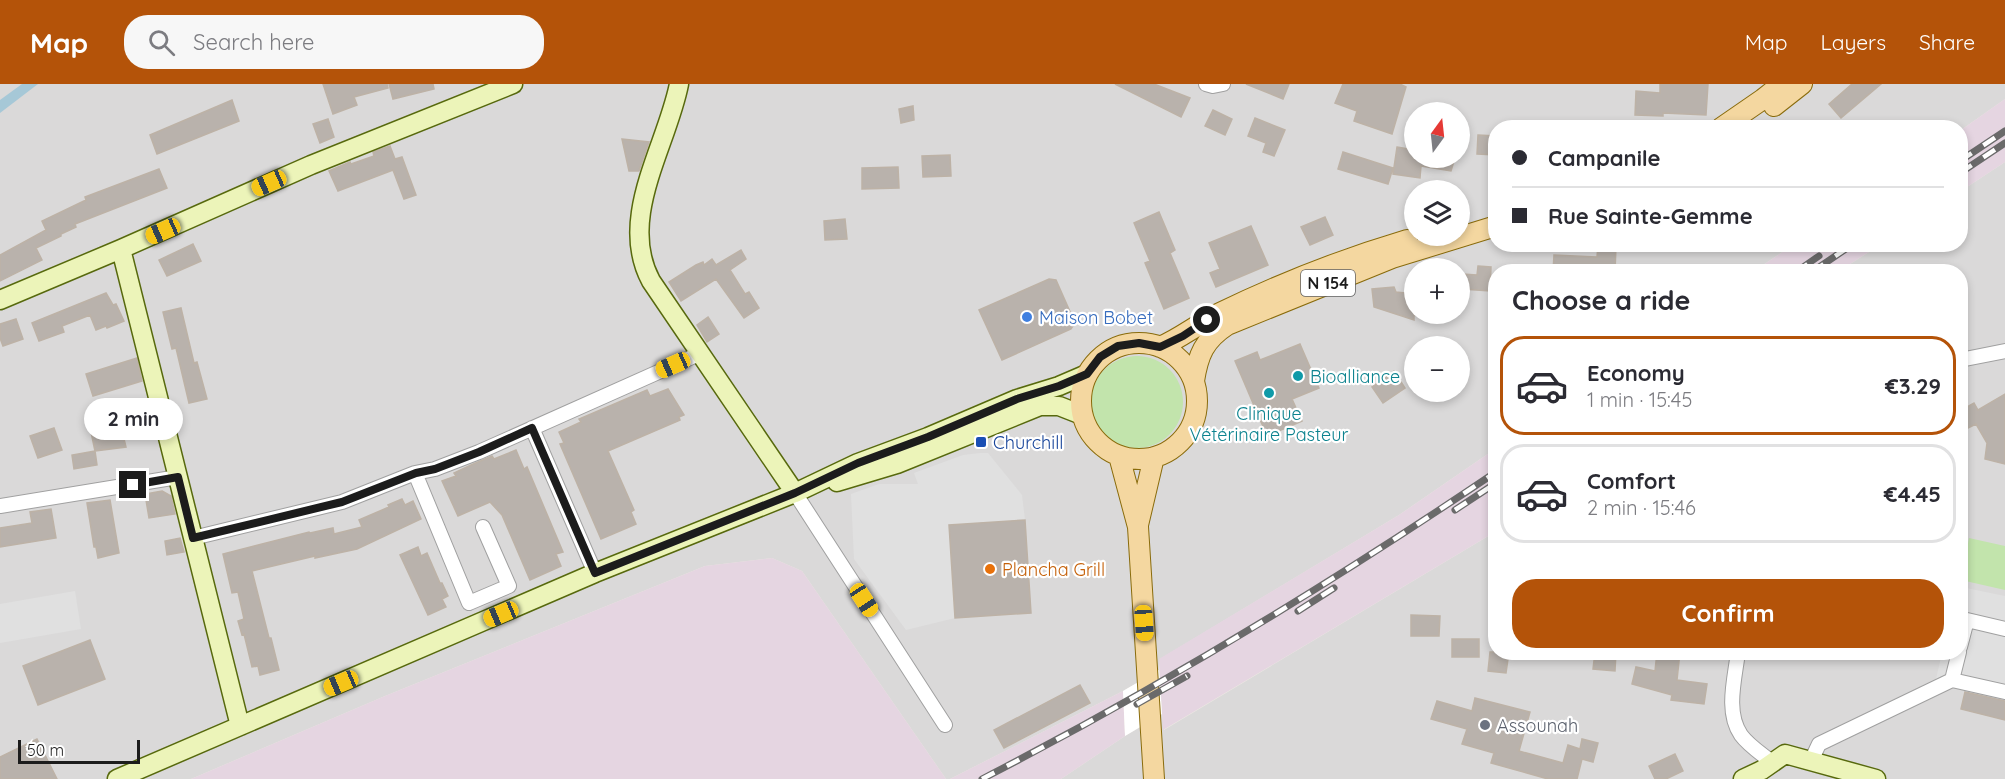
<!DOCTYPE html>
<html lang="en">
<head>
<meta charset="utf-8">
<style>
	body { margin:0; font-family:Quicksand,sans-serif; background:#f7f7f7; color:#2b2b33; height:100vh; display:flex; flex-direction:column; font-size:22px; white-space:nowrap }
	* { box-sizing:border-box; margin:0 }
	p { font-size:20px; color:#7c7c81 }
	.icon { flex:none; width:33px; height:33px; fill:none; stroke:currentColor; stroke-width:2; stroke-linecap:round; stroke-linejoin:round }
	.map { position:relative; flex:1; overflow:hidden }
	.side { position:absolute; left:1488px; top:180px; width:480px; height:396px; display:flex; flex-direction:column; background:#fff; border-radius:24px; box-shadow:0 3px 9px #0003 }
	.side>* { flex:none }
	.guide { position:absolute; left:1488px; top:36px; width:480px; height:132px; border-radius:24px; box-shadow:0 3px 9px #0003; display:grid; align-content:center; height:132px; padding:0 24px; background:#fff }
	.needle { width:39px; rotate:15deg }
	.tools { position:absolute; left:1404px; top:18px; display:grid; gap:12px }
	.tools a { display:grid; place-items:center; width:66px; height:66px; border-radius:50%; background:#fff; box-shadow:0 3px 9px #0003; font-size:30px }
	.scale { position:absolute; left:18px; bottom:15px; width:122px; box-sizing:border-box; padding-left:6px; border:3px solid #1c1c1c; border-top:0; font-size:16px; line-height:21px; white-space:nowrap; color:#1c1c1c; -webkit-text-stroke:4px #fff; paint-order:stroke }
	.end { position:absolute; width:27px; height:27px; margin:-14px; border:8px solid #1c1c1c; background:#fff; box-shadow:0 0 0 3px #fff }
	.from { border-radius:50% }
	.bubble { position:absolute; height:42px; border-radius:21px; background:#fff; box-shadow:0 3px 9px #0003; font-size:20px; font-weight:800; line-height:42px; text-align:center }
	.car { position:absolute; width:18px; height:36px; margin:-18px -9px; border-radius:8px; box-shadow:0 0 4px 2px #0007; background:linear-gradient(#f5c518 24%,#345 0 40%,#f5c518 0 76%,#345 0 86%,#f5c518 0) }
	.guide b { display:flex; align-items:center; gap:21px; height:57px; font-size:22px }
	.guide b+b { border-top:2px solid #e1e1e2 }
	.guide i { width:15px; height:15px; background:#2b2b33 }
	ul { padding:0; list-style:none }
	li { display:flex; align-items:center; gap:18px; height:99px; margin:0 12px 9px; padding:0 12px; border:3px solid #e1e1e2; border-radius:24px }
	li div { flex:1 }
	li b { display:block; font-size:22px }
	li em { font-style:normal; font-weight:800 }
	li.on { border-color:#b45309 }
	li>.icon { width:54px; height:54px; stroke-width:1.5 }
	h2 { padding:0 24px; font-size:27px; line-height:72px }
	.primary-button { display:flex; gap:12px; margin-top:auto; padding:12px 24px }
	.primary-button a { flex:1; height:69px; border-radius:24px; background:#b45309; color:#fff; font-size:24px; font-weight:800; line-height:69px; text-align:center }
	header { display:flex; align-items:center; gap:36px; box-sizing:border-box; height:84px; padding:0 30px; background:#b45309; color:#fff }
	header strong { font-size:28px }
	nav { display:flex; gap:33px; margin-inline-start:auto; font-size:21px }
	.search { width:420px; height:54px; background:#f7f7f7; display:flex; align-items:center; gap:15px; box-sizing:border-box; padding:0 21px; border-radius:24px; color:#7c7c81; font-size:22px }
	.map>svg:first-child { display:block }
	.residential { fill:#dad9d9; fill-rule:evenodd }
	.industrial { fill:#e5d5e1 }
	.grass { fill:#c2e4ac }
	.parking { fill:#e0e0e0 }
	.water { fill:#a6c8d7 }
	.pier { fill:#fff }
	.building { fill:#b9b2ac; stroke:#bdb2a6; stroke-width:1.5 }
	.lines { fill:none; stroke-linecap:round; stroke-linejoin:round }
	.street-casing { stroke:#a0a0a0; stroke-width:16 }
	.secondary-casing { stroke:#57690d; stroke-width:21 }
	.primary-casing { stroke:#896b0b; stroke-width:22 }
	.street { stroke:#fff; stroke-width:14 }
	.secondary { stroke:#ecf4b9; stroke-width:18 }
	.primary { stroke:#f4d7a0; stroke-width:20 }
	.rail-casing { stroke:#6a6a6a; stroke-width:7 }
	.rail { stroke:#fff; stroke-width:4.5; stroke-dasharray:14; stroke-linecap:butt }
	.route { stroke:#1c1c1c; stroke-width:8 }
	.shop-dot { fill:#3f7fe0; stroke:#fff; stroke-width:2 }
	.culture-dot { fill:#0f9aa8; stroke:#fff; stroke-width:2 }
	.transit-dot { fill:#1a4fb4; stroke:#fff; stroke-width:2 }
	.food-dot { fill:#e8710a; stroke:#fff; stroke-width:2 }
	.worship-dot { fill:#6b7280; stroke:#fff; stroke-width:2 }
	.labels { text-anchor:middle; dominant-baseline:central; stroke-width:4.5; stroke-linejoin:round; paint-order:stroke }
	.shield { fill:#fff; stroke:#606060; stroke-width:1.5 }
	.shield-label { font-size:16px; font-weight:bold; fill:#1c1c1c }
	.shop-label { font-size:18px; fill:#366cbe; stroke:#fff; text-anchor:start }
	.culture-label { font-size:18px; fill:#0d838f; stroke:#fff; text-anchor:start }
	.transit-label { font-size:18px; fill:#164399; stroke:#fff; text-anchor:start }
	.food-label { font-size:18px; fill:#c56008; stroke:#fff; text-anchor:start }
	.worship-label { font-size:18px; fill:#5b616d; stroke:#fff; text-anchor:start }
</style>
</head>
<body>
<header>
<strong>Map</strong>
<div class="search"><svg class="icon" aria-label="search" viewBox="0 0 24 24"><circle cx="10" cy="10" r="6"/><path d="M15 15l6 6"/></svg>Search here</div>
<nav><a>Map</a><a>Layers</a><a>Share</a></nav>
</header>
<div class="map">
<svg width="2005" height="695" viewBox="0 0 2005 695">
	<rect width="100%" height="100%" fill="#edeae2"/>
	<!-- residential -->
	<path class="residential" d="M0,0H2005V15L1961,46L1960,44H1496V160L1793,161L1754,187L1496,188L1495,365L1399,431L1160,575L1159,586L1123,607L950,695H946L802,487L772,474L705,482L385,612L191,695H0ZM1414,28H1460V74H1414ZM1414,106H1460V152H1414ZM1414,184H1460V230H1414ZM1414,262H1460V308H1414Z
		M2005,78V695H1061L1125,652L1162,630L1164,646L1495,448L1496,568H1960V188L1839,187L1880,161L1960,160L1961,107Z"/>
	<!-- industrial -->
	<path class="industrial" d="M2005,15V78L1961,107V46Z
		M1793,161V160L1880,161L1839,187H1754Z
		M1495,365V448L1163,646L1159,575L1399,431Z
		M772,474L802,487L946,695H191L385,612L705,482Z
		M1123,607L1125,652L1061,695H950Z"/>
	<!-- grass -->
	<path class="grass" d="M1091 318a46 46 0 1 1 92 0a46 46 0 1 1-92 0Z
		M1969,454L2005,462V506L1961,496Z"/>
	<!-- parking -->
	<path class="parking" d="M980,369H988L1022,411L1025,436L949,441L955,534L906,546L854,475L851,410L879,400H918L914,389L963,371Z
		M1961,503L2005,512V609L1936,595L1942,569L1960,568Z
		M75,507L81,545L0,559V520Z"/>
	<!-- water -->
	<path class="water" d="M22,0H38L0,29V16Z"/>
	<!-- pier -->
	<path class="pier" d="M1159,586L1162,630L1125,652L1123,607Z"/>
	<!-- building -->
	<path class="building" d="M323,0H387L388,4L354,13L357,21L333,30Z
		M389,0H433L434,5L393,15Z
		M1115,0H1154L1190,14L1181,33Z
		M1246,0H1289L1283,15Z
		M1343,0H1400L1406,3L1392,50L1354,37L1357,27L1335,19Z
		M1660,0H1708L1706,31L1663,29V32L1635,31L1636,7L1660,9Z
		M1852,0H1881L1841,34L1829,20Z
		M232,16L239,37L157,70L150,51Z
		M913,22L914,36L901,39L899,25Z
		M1213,26L1232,35L1225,51L1205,42Z
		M1255,34L1285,46L1274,72L1263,68L1266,59L1248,52Z
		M328,35L334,53L320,59L313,40Z
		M1478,51L1496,52V71L1477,70Z
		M622,55L649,58L639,87H629Z
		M390,62L395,75L402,73L416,111L404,115L393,86L338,107L329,87L350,78L351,80L374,72L373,68Z
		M1397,63L1414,66V74H1455L1451,87L1421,82L1420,94L1393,90Z
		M1343,68L1393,84L1388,100L1338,85Z
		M950,71L951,92L923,93L922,72Z
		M898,83L899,104L862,105V84Z
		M159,85L167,104L75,140L76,143L61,150V152L36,164L42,176L0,197V171L46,146L42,137L86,116L85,113Z
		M1159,128L1175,166L1170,169L1189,214L1164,225L1145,179L1150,177L1134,139Z
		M1325,133L1333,151L1310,161L1301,143Z
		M845,135L847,155L825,156L824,137Z
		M1251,142L1268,181L1216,203L1210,189L1220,185L1209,159Z
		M193,160L201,177L167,192L159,176Z
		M1598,160L1616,162L1615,188H1553L1554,171L1597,173Z
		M741,166L746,175L730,186L745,210L749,208L759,224L744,234L716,195L681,217L669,198L696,181L703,178L704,181L712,175L716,181Z
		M1478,182L1491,183L1490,207L1462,205L1463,190L1477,191Z
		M1049,195L1056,196L1075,239L1071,245L1002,276L979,226Z
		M1394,203L1396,208L1405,209V213H1414V236L1374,223L1372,205Z
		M106,209L113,221L116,220L124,237L107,244L106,242L96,246L90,231L62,242L64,248L39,257L32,239Z
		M181,224L194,279L197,278L207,315L189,319L176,264L172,265L163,228Z
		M708,233L719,250L707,258L697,241Z
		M16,235L23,255L3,262L0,254V240Z
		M1300,260L1319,304L1292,315L1302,337L1267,352L1235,277L1257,268L1260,276Z
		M137,274L142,297L93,312L86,290Z
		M1394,287L1405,304L1383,319L1372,303Z
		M668,305L684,331L679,333L680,336L608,367L634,426L631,428L636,440L601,455L560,360L564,359L559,348L581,338L579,335L647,306L650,312Z
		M2005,310V380L1985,375L1987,359L1976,340L1968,344L1960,332V327L1974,319L1978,326Z
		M152,335L155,347L124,355L126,363L95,367L97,381L74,385L72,371L95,367L91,348Z
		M54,344L62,366L38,374L30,352Z
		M516,366L524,385L527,383L563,468L556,470L561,482L530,496L502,431L490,418L458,432L442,397L456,392L454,389L471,381L492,372L494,375Z
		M162,407L171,412L175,430L149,434L145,410Z
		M402,415L405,421L413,417L421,435L357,465L315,474V472L252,487L269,554H271L279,586L260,591L258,582L252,583L244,550L242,551L238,537L244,535L238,508L232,509L223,470L309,448L310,449L333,444L334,450L362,443L359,436L389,423L388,421Z
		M110,416L119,469L98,474L96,463H94L87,419Z
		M51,425L56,454L0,463V444L32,439L30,428Z
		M1025,436L1031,529L955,534L949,441Z
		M180,454L184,468L167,471L165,457Z
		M418,463L421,472L427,469L440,499H442L448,512L442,515L446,523L428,531L400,471Z
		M1411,531L1440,532L1439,552H1411Z
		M1452,555H1479V573H1452Z
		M90,556L105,595L38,621L23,582Z
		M1490,568H1509L1506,589L1488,587Z
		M1595,568H1616L1615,587L1593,585Z
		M1657,568H1680L1677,596L1707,600L1704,620L1671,616L1672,611L1632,600L1636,583L1655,587Z
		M1080,601L1090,619L1004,664L994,646Z
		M1965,608L2005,617V636L1961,625Z
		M1475,614L1530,628L1519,667L1563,679L1568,661L1580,665L1582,655L1598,659L1593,678L1582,675L1577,695H1548L1491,679L1494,669L1462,660L1467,645L1431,635L1437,617L1472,627Z
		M37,655L57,695H0V673Z
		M1675,670L1683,687L1666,695H1655L1649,682Z"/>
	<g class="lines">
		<defs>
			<path id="street" d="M1206,0L1213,2L1223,0
				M1960,276L2005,267
				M532,344L595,489
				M415,389L469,519L509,502L483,443
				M795,409L945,641
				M0,422L178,393
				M193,454L342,418L415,389L435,385L479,368L701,269
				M1960,563L1967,536L2005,545
				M1738,568C1735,594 1725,628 1741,651C1749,662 1762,670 1773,679
				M1952,596L2005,608
				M1952,596L1959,568
				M1811,677L1819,660L1952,596"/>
			<path id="secondary" d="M679,0C667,62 617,134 651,197L795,409
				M121,165L240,642
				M0,216L121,165L311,81L513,0
				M837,398L897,380L1040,322H1059L1082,331
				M117,695L595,489L795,409L858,379L928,353L1017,315L1059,302L1087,290
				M1743,695L1762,686L1785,670L1876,695"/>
			<path id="primary" d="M1774,22L1802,0
				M1721,44L1763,15L1782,0
				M1081 317a58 58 0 1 1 116 0a58 58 0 1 1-116 0Z
				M1160,263C1181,254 1199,239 1220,229C1280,200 1343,175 1407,156
				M1194,297C1198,271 1204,256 1227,241L1392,174L1496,142
				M1119,372L1138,443L1154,695
				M1138,441L1154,373"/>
		</defs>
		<!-- street casing -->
		<use href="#street" class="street-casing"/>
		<!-- secondary casing -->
		<use href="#secondary" class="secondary-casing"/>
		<!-- primary casing -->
		<use href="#primary" class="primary-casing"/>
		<!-- street -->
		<use href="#street" class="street"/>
		<!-- secondary -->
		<use href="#secondary" class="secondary"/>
		<!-- primary -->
		<use href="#primary" class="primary"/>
		<defs>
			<path id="rail" d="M1960,77L2005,47
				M1960,89L2005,59
				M1796,188L1819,172
				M1812,188L1853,160
				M1455,426L1496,399
				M1298,527L1334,504
				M1137,620L1187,592
				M982,695C1159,604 1330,500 1496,388"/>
		</defs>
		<!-- rail casing -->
		<use href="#rail" class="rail-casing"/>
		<!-- rail -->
		<use href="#rail" class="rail"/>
	</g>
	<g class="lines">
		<!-- route -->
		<path class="route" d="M133,401L178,393L193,454L342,418L416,389L435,385L479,368L532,344L595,489L795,409L858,379L928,353L1017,315L1059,302L1087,290L1100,273L1118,262L1139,259L1160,263L1183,252L1207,236"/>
	</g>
	<!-- markers -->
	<circle class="shop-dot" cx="1027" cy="233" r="6"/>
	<g class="culture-dot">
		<circle cx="1298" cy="292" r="6"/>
		<circle cx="1269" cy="309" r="6"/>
	</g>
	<rect class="transit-dot" x="975" y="352" width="12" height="12" rx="3"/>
	<circle class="food-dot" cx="990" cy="485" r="6"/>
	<circle class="worship-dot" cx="1485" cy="641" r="6"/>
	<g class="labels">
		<!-- shield labels -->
		<rect class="shield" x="1301" y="186" width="54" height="26" rx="4.5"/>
		<g class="shield-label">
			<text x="1328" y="199">N 154</text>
		</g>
		<!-- shop labels -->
		<g class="shop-label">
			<text x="1039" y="233">Maison Bobet</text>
		</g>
		<!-- culture labels -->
		<g class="culture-label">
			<text x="1310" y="292">Bioalliance</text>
			<text x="1269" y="329" text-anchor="middle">Clinique<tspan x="1269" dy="21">Vétérinaire Pasteur</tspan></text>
		</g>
		<!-- transit labels -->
		<g class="transit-label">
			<text x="993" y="358">Churchill</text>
		</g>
		<!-- food labels -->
		<g class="food-label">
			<text x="1002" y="485">Plancha Grill</text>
		</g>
		<!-- worship labels -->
		<g class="worship-label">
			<text x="1497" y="641">Assounah</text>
		</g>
	</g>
</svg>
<div class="tools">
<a><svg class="needle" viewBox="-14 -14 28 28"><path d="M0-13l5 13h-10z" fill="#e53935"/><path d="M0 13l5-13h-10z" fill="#7c7c81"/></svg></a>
<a><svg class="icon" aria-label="layers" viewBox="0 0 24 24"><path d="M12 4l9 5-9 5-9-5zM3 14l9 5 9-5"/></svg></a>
<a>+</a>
<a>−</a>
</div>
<div class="scale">50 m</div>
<i class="end from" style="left:1207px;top:236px"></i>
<i class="end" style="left:133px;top:401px"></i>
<div class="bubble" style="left:84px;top:314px;width:99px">2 min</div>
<i class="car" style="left:269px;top:99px;rotate:246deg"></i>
<i class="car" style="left:163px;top:147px;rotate:246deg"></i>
<i class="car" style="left:673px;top:281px;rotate:246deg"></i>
<i class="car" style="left:864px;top:516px;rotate:147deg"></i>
<i class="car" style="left:501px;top:530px;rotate:247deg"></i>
<i class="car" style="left:1144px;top:539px;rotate:176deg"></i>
<i class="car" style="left:341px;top:599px;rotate:247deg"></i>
<div class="guide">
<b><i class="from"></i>Campanile</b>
<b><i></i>Rue Sainte-Gemme</b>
</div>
<section class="side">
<h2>Choose a ride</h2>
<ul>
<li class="on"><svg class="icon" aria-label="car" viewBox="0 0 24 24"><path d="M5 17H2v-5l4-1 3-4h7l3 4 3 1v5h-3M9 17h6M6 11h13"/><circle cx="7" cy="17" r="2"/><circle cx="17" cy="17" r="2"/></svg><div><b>Economy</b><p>1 min · 15:45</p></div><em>€3.29</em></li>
<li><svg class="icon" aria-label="car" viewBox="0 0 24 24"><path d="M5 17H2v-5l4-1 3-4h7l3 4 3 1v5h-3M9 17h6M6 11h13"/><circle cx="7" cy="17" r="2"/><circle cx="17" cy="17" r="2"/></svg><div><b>Comfort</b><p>2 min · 15:46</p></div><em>€4.45</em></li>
</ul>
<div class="primary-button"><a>Confirm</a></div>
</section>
</div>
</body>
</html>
